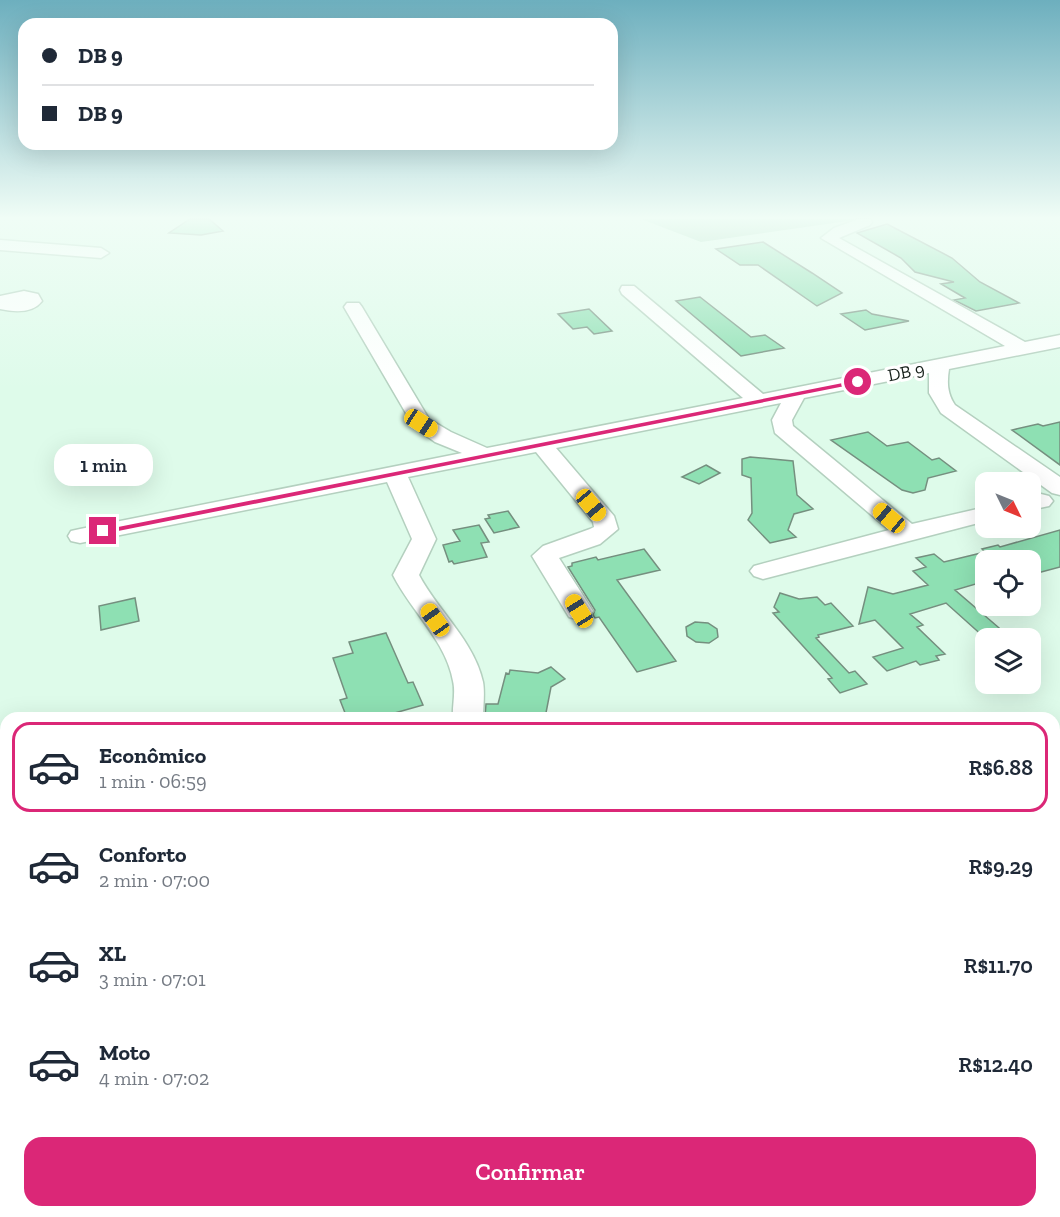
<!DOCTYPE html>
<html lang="pt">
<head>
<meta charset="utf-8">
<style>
	body { margin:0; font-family:"Zilla Slab",serif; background:#f6f6f7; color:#1f2937; height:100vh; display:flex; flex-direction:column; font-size:22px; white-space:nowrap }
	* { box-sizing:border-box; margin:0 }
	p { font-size:20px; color:#747a83 }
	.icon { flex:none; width:33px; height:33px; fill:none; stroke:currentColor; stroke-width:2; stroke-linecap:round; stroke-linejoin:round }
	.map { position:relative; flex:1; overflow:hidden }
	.side { position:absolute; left:0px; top:712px; width:1060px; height:506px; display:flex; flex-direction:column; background:#fff; border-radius:18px 18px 0 0; box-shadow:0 6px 24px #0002 }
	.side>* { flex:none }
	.hud { position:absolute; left:18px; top:18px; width:600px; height:132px; border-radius:18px; box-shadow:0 6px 24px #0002; display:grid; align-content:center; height:132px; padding:0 24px; background:#fff }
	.needle { width:39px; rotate:133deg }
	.controls { position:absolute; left:975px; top:472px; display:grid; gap:12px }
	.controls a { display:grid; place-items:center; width:66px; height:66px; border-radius:12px; background:#fff; box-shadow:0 6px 24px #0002; font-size:30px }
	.end { position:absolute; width:27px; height:27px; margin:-14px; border:8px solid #db2777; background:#fff; box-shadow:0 0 0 3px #fff }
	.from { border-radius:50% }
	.bubble { position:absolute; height:42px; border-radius:18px; background:#fff; box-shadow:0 6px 24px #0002; font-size:20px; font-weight:600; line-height:42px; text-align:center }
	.car { position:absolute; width:18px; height:36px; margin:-18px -9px; border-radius:8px; box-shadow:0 0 4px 2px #0007; background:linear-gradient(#f5c518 24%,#345 0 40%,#f5c518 0 76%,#345 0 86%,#f5c518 0) }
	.hud b { display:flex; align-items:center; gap:21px; height:57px; font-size:22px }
	.hud b+b { border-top:2px solid #e0e1e3 }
	.hud i { width:15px; height:15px; background:#1f2937 }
	ul { padding:10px 0 0; list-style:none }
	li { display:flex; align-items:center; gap:18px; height:90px; margin:0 12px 9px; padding:0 12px; border:3px solid transparent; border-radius:18px }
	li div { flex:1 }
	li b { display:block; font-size:22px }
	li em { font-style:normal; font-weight:600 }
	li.active { border-color:#db2777 }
	li>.icon { width:54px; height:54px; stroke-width:1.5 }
	.action { display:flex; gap:12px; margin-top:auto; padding:12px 24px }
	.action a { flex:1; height:69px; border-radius:18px; background:#db2777; color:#fff; font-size:24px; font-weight:600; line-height:69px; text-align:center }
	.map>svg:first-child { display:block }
	.green { fill:#9fd4b5 }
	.building { fill:#8ee0b3; stroke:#758f7f; stroke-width:1.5 }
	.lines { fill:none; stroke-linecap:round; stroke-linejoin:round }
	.minor-casing { stroke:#b4d0bf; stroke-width:3 }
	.minor { fill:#fff; fill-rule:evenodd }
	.route { fill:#db2777 }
	.labels { text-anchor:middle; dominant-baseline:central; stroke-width:6; stroke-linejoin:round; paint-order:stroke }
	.far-street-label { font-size:18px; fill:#151f19; stroke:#fff }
</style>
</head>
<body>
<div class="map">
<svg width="1060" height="1217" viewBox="0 0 1060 1217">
	<rect width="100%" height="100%" fill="#defbea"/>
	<!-- green -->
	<path class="green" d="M641,219H862L701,242Z"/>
	<!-- building -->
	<path class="building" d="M190,219H209L223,231L201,235L169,233Z
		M887,224L952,258L980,282L1019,303L976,311L954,300L965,298L941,284L954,282L915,272L901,258L857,233Z
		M763,242L812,273L842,293L817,306L758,265H740L716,249Z
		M700,297L751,337L765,335L784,348L741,356L676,301Z
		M589,309L612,331L594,334L587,327L573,329L558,314Z
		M866,310L872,314L909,321L865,330L841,314Z
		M1060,422V465L1012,430L1038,424L1043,426Z
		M868,432L887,446L908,442L932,460L939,458L956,471L928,478L925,490L913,493L902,490L831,440Z
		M750,457L793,461L797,495L813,509L794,514L788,530L796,537L770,543L748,520L752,513L751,478L742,475V459Z
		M706,465L720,473L699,484L682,477Z
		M508,511L519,527L494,533L485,519L490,518L488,515Z
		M479,525L489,542L481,543L487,557L454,564L452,561L449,562L443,545L460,541L453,530Z
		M1060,530V567L1030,575V561H996L986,552V581L955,590L1005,633L985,638L946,603L910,614L923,625L917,627L945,654L936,656L939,660L920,665L916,661L887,671L873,657L903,648L875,620L859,624L868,587L893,594L928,585L913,571L926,567L916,558L934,554L944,562L985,552L982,549L998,545L1000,547Z
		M644,549L660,570L617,580L676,661L637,672L599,617L595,618L593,615L595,610L568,567L572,566V563L596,557L598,560Z
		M780,593L799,599L817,597L825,605L831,603L853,626L818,635L819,637L816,638L849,673L855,671L867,684L840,693L828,679L832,678L773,613L779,612L774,607Z
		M135,598L139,621L101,630L99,606Z
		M695,622L708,623L717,629L718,637L709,643L696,642L687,636L686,627Z
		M386,633L408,683L413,682L423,705L377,718H347L340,700L347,698L333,658L353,653L349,642Z
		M551,667L565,679L551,687L545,718L485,717L486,704H498L506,673L509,674L510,670L538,673Z"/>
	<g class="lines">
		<defs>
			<path id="minor" d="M859,219H870L872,222L870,225L839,238L1025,342L1060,335V347L949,369C947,382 947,393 955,405L1060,477V495L1052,493L941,413L929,393V373L804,398L792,420L793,426L912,524L986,507V521L763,579L754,576L750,571L754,566L889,530L775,433L772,420L781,403L556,448L614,516L618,529L600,544L559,558L593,611L589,617L579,620L569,617L532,556L543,546L590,529L594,527L593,522L536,452L408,477L436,539L419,575C438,611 474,641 483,682C485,693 483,707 483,718H453C452,706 456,693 453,681C446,641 411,611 393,575L412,539L387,482L80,543L71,541L68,536L71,531L80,529L462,453L435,442L414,427L344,307L347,303H359L362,307L429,419L451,432L487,448L743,398L622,294L620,290L622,286H634L763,394L1005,346L821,238L834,228Z
				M0,240L101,248L109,253L101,258L0,250Z
				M24,291L38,294L42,301C32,314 14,312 0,309V296Z
				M1041,494L1049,496L1053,501L1049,506L1030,510V496Z"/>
		</defs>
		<!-- minor casing -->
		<use href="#minor" class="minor-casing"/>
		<!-- minor -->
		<use href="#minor" class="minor"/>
	</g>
	<!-- sky -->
	<linearGradient id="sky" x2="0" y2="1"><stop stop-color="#6dafbe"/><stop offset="0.56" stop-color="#f0fdf6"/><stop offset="1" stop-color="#f0fdf6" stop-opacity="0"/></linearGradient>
	<rect width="1060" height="389" fill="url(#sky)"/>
	<!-- route -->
	<path class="route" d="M858,380L860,383L103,534L98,531Z"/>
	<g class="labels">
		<!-- far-street labels -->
		<g class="far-street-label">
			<text transform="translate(906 372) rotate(-11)">DB 9</text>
		</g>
	</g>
</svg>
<div class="controls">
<a><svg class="needle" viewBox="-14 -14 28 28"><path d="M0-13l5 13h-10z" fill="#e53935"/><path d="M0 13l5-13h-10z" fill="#747a83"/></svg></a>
<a><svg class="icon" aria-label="locate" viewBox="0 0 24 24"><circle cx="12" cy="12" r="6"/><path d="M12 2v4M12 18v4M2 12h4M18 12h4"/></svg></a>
<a><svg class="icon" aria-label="layers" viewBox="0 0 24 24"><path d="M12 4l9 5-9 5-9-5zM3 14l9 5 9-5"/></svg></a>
</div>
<i class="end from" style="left:858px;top:382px"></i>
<i class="end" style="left:103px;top:531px"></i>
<div class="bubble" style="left:54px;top:444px;width:99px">1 min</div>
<i class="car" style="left:421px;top:423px;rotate:123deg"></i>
<i class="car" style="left:591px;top:505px;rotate:140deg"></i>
<i class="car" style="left:889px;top:518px;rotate:310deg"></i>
<i class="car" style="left:579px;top:611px;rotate:328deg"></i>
<i class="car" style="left:435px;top:620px;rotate:325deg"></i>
<div class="hud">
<b><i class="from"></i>DB 9</b>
<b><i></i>DB 9</b>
</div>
<section class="side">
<ul>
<li class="active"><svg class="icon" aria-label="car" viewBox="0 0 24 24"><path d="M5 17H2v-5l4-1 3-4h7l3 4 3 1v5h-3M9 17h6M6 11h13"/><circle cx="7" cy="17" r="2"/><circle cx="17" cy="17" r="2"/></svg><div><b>Econômico</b><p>1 min · 06:59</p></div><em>R$6.88</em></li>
<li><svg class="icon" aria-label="car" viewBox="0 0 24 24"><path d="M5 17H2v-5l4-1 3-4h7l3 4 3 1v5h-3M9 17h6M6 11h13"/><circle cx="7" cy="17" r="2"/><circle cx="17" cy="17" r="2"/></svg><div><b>Conforto</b><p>2 min · 07:00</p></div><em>R$9.29</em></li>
<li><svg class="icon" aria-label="car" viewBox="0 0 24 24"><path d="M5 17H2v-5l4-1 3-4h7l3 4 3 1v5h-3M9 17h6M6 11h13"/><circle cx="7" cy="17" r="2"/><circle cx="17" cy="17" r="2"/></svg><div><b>XL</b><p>3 min · 07:01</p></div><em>R$11.70</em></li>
<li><svg class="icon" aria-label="car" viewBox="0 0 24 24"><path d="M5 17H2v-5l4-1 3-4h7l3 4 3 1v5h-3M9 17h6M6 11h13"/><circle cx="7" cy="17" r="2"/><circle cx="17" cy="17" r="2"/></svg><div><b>Moto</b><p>4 min · 07:02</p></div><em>R$12.40</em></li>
</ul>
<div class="action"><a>Confirmar</a></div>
</section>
</div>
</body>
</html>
